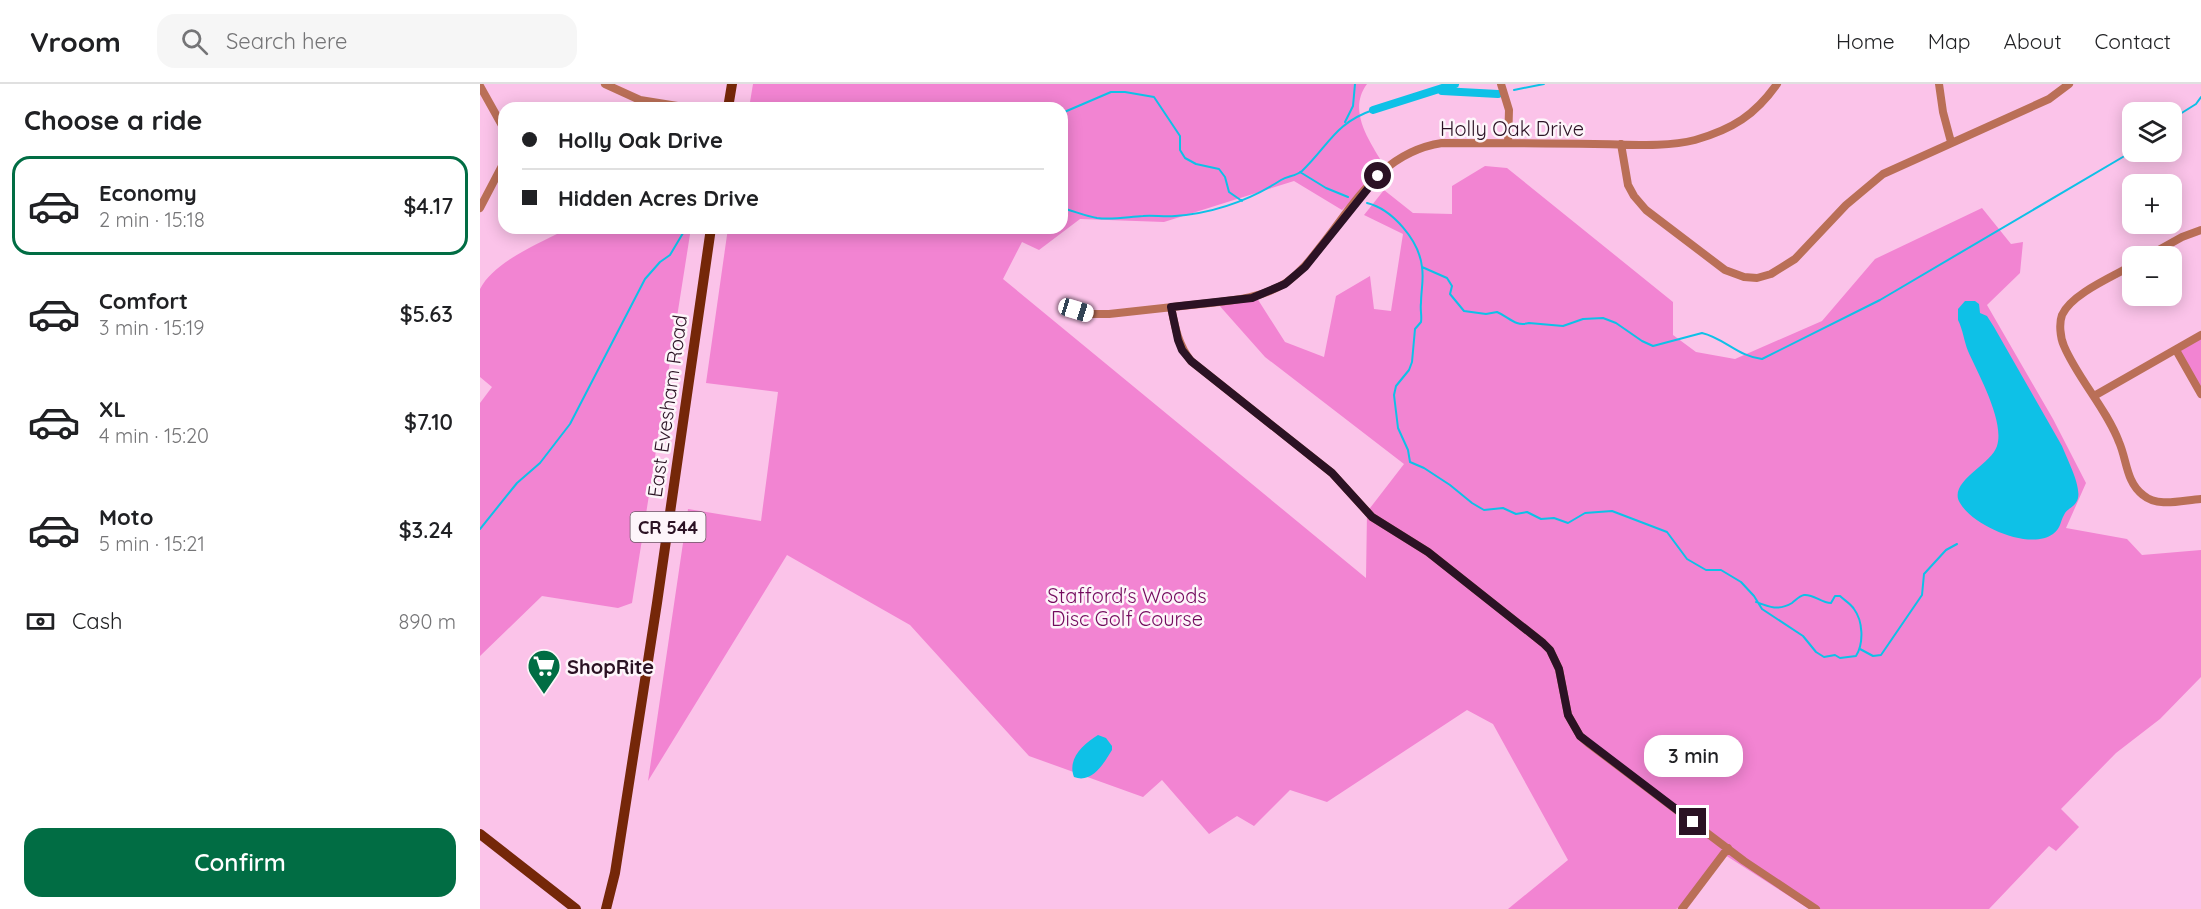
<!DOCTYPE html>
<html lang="en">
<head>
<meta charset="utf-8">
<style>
	body { margin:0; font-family:Quicksand,sans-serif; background:#f6f6f6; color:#202124; height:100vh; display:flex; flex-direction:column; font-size:22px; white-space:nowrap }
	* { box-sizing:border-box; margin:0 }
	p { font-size:20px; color:#757577 }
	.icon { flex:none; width:33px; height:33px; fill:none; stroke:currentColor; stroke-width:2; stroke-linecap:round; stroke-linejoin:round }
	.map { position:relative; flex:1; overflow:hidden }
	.details { display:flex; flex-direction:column; background:#fff; width:480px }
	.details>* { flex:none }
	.top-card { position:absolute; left:18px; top:18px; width:570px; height:132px; border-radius:18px; box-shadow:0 3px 15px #0003; display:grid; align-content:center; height:132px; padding:0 24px; background:#fff }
	.controls { position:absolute; left:1642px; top:18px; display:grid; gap:12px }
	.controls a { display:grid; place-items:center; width:60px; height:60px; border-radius:12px; background:#fff; box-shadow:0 3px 15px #0003; font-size:30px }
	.end { position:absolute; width:27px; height:27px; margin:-14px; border:8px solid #2b1224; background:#fff; box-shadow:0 0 0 3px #fff }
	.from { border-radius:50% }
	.bubble { position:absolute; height:42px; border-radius:18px; background:#fff; box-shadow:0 3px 15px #0003; font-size:20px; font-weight:600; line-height:42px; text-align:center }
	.car { position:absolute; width:18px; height:36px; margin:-18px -9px; border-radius:8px; box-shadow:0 0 4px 2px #0007; background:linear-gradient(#fff 24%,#345 0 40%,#fff 0 76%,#345 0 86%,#fff 0) }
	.top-card b { display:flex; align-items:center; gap:21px; height:57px; font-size:22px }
	.top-card b+b { border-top:2px solid #e0e0e0 }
	.top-card i { width:15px; height:15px; background:#202124 }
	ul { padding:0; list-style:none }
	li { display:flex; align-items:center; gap:18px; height:99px; margin:0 12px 9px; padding:0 12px; border:3px solid transparent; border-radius:18px }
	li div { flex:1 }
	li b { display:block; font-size:22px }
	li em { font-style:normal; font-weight:600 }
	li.current { border-color:#016d44 }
	li>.icon { width:54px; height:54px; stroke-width:1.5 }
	h2 { padding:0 24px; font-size:27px; line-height:72px }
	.pay { display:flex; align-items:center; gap:15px; height:66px; padding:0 24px; font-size:22px }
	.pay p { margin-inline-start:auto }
	.cta { display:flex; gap:12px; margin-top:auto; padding:12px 24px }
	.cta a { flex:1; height:69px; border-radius:18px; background:#016d44; color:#fff; font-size:24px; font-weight:600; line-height:69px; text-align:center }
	header { display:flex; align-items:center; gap:36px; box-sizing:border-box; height:84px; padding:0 30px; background:#fff; border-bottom:2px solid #e0e0e0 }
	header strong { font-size:28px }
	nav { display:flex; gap:33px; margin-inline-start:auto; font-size:21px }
	.search { width:420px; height:54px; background:#f6f6f6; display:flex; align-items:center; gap:15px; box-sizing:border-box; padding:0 21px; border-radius:18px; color:#757577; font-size:22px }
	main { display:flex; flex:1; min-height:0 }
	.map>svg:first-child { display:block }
	.green { fill:#f284d2 }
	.water { fill:#0ec1e7 }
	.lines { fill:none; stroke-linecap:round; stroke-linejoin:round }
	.stream { stroke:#0ec1e7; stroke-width:2 }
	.canal { stroke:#0ec1e7; stroke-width:8 }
	.minor { stroke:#ba6f57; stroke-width:8 }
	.major { stroke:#752709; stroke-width:10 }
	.route { stroke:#2b1224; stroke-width:8 }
	.labels { text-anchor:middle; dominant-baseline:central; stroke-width:5; stroke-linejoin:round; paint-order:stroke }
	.shield { fill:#fdf5fa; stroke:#6a5664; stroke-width:1.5 }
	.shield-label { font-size:18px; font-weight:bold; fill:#2b1224 }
	.street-label { font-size:20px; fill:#2b1224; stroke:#fdf5fa }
	.park-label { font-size:20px; fill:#730a5d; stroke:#fdf5fa }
	.poi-label { font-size:20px; font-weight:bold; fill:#2b1224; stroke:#fdf5fa; text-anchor:start }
</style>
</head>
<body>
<header>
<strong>Vroom</strong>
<div class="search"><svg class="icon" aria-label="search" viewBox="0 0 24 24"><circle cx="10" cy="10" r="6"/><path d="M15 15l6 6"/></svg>Search here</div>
<nav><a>Home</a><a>Map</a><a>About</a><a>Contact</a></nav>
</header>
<main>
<section class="details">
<h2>Choose a ride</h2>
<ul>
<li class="current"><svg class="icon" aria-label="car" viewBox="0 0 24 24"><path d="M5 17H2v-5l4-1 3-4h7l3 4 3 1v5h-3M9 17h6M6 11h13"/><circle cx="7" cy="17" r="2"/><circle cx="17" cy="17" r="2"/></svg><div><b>Economy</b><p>2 min · 15:18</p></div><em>$4.17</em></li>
<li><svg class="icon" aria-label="car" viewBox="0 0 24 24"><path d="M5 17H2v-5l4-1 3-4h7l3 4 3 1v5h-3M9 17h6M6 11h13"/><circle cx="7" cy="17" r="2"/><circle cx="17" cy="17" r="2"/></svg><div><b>Comfort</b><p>3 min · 15:19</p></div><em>$5.63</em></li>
<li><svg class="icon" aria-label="car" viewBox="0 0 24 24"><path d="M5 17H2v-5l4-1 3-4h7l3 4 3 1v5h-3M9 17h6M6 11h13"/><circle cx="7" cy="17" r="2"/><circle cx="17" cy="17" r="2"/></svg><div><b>XL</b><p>4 min · 15:20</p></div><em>$7.10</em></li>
<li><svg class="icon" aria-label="car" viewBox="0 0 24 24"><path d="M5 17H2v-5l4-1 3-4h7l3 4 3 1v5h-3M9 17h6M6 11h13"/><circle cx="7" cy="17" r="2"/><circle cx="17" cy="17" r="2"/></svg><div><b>Moto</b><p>5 min · 15:21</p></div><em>$3.24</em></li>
</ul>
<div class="pay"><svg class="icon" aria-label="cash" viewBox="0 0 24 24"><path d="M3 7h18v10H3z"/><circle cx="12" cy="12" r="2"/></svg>Cash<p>890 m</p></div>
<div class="cta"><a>Confirm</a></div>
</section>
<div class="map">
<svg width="1721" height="825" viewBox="0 0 1721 825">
	<rect width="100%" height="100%" fill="#fbc3e9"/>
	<!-- green -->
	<path class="green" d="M273,0H887C866,28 892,60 906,85L862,126L814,97L684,138L600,135L559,166L542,158L523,195L886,494L887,428L924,380L785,273L738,220L775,211L805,258L844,273L856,212L890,192L894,225L911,227L923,150L884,131L904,106L933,129L972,130V102L1005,82L1027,84L1193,218V251L1216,268L1255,275L1342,237L1395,175L1502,124L1531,160L1543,158L1540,189L1507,221L1573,335L1606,399L1586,444L1647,455L1662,471L1721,466V593L1680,635L1636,669L1581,725L1599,743L1576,767L1569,762L1509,825H1329L1242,769L1200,823L1196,825H1028L1088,776L1013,640L987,626L847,718L810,706L774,742L757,732L729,750L682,696L663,713L549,672L430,541L307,471L168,697L208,425L281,437L298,308L226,299L248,144H582V24H269Z
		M89,144H211L152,519L138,524L62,512L0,572V319L12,303L0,293V205C14,177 62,158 89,144Z
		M1721,251V310L1696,266Z"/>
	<!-- water -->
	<path class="water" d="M1485,217H1495L1499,220L1500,229L1507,232L1514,243L1582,362C1587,375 1601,401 1598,414C1596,423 1587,424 1584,431C1580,438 1581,444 1573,450C1550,467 1493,442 1480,419C1467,398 1511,381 1517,362C1525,337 1498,290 1488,267C1484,257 1483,246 1478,236V225Z
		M618,651L626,654L632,662V666C624,679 612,700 594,693C587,675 603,660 618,651Z"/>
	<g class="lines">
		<!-- stream -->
		<path class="stream" d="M1034,6L1064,0
			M582,29L631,8H645L674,13L700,52V66L705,74L716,80L739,85L745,93L749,108L762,117
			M1692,35L1716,20L1721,13
			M865,38L873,22L875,0
			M820,88L846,104L868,113
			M887,119C912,125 939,156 942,183C944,196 941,206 941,219C940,225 942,232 941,238L935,245L932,278L929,286L916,302L914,311L918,344L928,366L930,378L944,384L970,401L992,419L1004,426L1023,424L1036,430L1047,428L1061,435L1074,434L1088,439L1105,429L1132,427L1187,448L1207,475L1226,486H1241L1261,498L1274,512L1282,525L1323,552L1336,568L1344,573L1355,571L1360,574L1376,572C1384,559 1383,537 1374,525C1371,520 1364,516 1360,512H1355L1351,519C1341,519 1334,510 1324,511C1319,512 1316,516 1312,519C1299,527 1289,523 1276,518
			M582,124C594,127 605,132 617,134C633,136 647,133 663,132C673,131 684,133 695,132C733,129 770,116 801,96C808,92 816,92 822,87C849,61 855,39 893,26
			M942,183L967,194L972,202L970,210L984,227L1006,230L1017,228C1029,233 1035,243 1049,239L1083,242L1103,235L1123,234L1136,239L1162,257L1173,262L1222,249C1244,254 1259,273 1282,275L1400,216L1653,67
			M0,445L37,399L60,379L90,340L165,195L180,178L190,171L206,144
			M1380,565L1393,572L1401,571L1442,511L1444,490L1466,466L1477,460"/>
		<!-- canal -->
		<path class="canal" d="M962,7L1018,10
			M893,26L975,0"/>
		<!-- minor -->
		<path class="minor" d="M125,0L160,16L210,24
			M1021,0L1029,26L1028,59
			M1459,0L1463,28L1471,58
			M0,2L24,45
			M1141,60L1148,101L1154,112L1166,126L1245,186L1264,193L1277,194L1291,190L1315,175L1366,121L1403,90L1569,15L1589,0
			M0,124L24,78
			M1668,172L1702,153L1721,146
			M1653,181C1634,192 1591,210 1582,231C1579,239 1580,253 1584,262C1598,295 1626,324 1639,358C1647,376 1646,398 1663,411C1678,424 1703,416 1721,415
			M691,223C695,243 698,260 711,277L852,389L892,433L948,468L1063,559L1070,566L1079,585L1088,631L1100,652L1108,659L1264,777L1336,825
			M596,226L610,230H629C657,227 684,224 711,221C744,217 778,217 807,198C821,188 831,175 841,162C876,118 902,68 962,59C1013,59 1063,59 1114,60C1145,60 1185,64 1215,56C1253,45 1275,31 1297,0
			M1696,266L1721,310
			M1614,312L1721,251
			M1202,825L1248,764"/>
		<!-- major -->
		<path class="major" d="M248,24L252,0
			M0,750L96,825
			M126,825L135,789L177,519L231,144"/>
	</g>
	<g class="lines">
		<!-- route -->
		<path class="route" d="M898,92L825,183L805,200L772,214L691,223L698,256L702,266L711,277L852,389L892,433L948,468L1063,559L1070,566L1079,585L1088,631L1100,652L1213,738"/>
	</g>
	<!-- icons -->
	<defs>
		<symbol id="supermarket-pin" viewBox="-11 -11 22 30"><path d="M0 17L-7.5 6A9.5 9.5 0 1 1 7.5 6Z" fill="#016d44" stroke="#fdf5fa"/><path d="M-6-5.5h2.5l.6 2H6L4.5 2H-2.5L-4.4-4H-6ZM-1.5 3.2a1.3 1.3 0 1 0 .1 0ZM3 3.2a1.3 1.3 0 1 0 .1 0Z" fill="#fff"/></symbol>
	</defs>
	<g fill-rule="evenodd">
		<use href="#supermarket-pin" x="45" y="563" width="38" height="52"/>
	</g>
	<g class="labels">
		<!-- shield labels -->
		<rect class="shield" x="150.5" y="428" width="75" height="30" rx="4.5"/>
		<g class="shield-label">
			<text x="188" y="443">CR 544</text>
		</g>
		<!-- street labels -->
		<g class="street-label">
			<text x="1032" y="44">Holly Oak Drive</text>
			<text transform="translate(187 322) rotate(-82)">East Evesham Road</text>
		</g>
		<!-- park labels -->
		<g class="park-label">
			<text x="647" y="511">Stafford's Woods<tspan x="647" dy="23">Disc Golf Course</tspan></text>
		</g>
		<!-- poi labels -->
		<g class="poi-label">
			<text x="87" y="582">ShopRite</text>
		</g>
	</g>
</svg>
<div class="controls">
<a><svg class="icon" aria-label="layers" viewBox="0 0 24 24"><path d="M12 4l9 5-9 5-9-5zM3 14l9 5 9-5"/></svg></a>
<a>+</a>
<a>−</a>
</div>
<i class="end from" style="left:898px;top:92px"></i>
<i class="end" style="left:1213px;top:738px"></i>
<div class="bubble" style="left:1164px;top:651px;width:99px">3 min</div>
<i class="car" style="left:596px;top:226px;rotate:107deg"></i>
<div class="top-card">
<b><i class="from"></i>Holly Oak Drive</b>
<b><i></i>Hidden Acres Drive</b>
</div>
</div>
</main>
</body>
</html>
